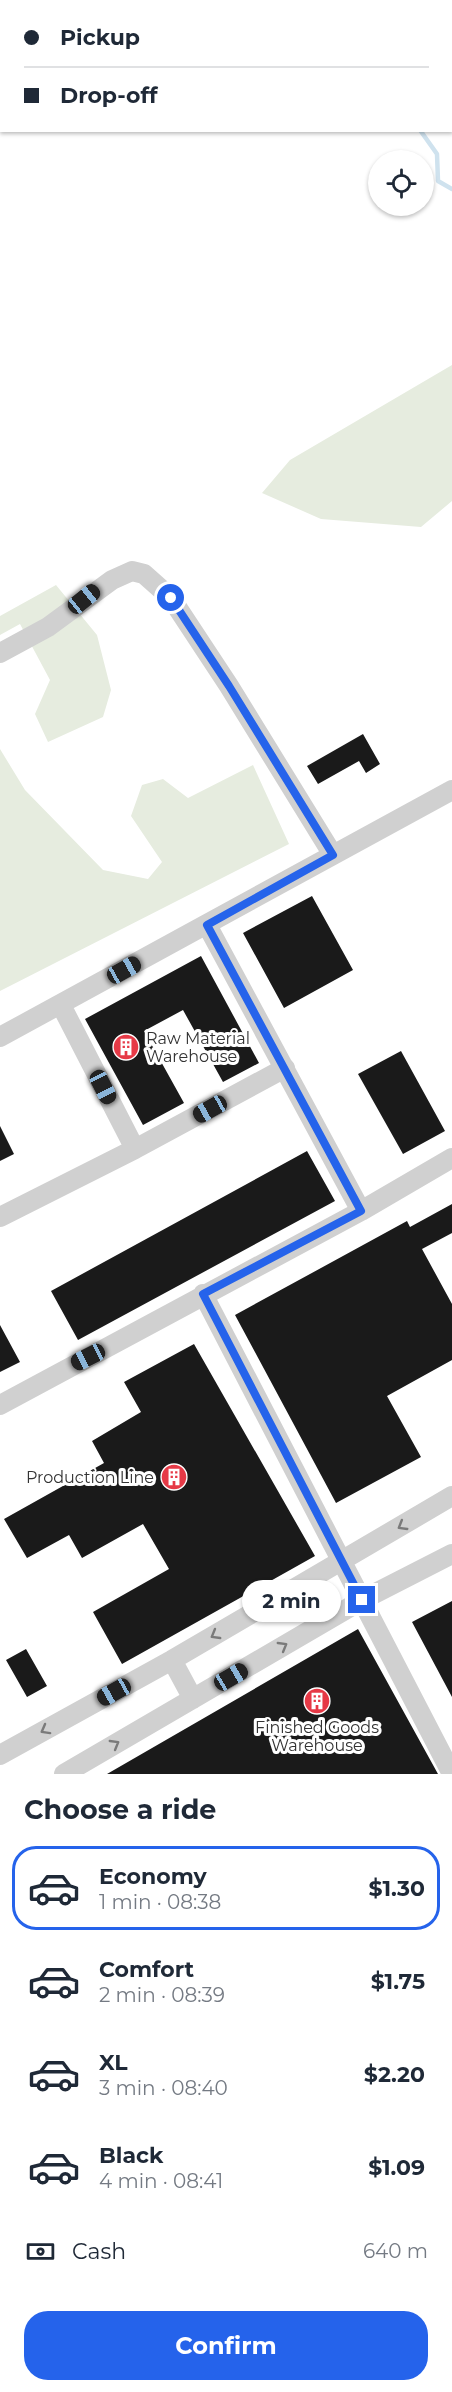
<!DOCTYPE html>
<html lang="en">
<head>
<meta charset="utf-8">
<style>
	body { margin:0; font-family:Montserrat,sans-serif; background:#f6f6f7; color:#1f2937; height:100vh; display:flex; flex-direction:column; font-size:22px; white-space:nowrap }
	* { box-sizing:border-box; margin:0 }
	p { font-size:20px; color:#747a83 }
	.icon { flex:none; width:33px; height:33px; fill:none; stroke:currentColor; stroke-width:2; stroke-linecap:round; stroke-linejoin:round }
	.map { position:relative; height:1774px; overflow:hidden }
	.side { display:flex; flex-direction:column; background:#fff; flex:1 }
	.side>* { flex:none }
	.guide { position:absolute; left:0px; top:0px; width:453px; height:132px; box-shadow:0 2px 4px #0004; display:grid; align-content:center; height:132px; padding:0 24px; background:#fff }
	.buttons { position:absolute; left:368px; top:150px; display:grid; gap:12px }
	.buttons a { display:grid; place-items:center; width:66px; height:66px; border-radius:50%; background:#fff; box-shadow:0 2px 4px #0004; font-size:30px }
	.end { position:absolute; width:27px; height:27px; margin:-14px; border:8px solid #2563eb; background:#fff; box-shadow:0 0 0 3px #fff }
	.from { border-radius:50% }
	.bubble { position:absolute; height:42px; border-radius:21px; background:#fff; box-shadow:0 2px 4px #0004; font-size:20px; font-weight:700; line-height:42px; text-align:center }
	.car { position:absolute; width:18px; height:36px; margin:-18px -9px; border-radius:8px; box-shadow:0 0 4px 2px #0007; background:linear-gradient(#222 24%,#8ab4d8 0 40%,#222 0 76%,#8ab4d8 0 86%,#222 0) }
	.guide b { display:flex; align-items:center; gap:21px; height:57px; font-size:22px }
	.guide b+b { border-top:2px solid #e0e1e3 }
	.guide i { width:15px; height:15px; background:#1f2937 }
	ul { padding:0; list-style:none }
	li { display:flex; align-items:center; gap:18px; height:84px; margin:0 12px 9px; padding:0 12px; border:3px solid transparent; border-radius:24px }
	li div { flex:1 }
	li b { display:block; font-size:22px }
	li em { font-style:normal; font-weight:700 }
	li.active { border-color:#2563eb }
	li>.icon { width:54px; height:54px; stroke-width:1.5 }
	h2 { padding:0 24px; font-size:27px; line-height:72px }
	.pay { display:flex; align-items:center; gap:15px; height:66px; padding:0 24px; font-size:22px }
	.pay p { margin-inline-start:auto }
	.button { display:flex; gap:12px; margin-top:auto; padding:12px 24px }
	.button a { flex:1; height:69px; border-radius:24px; background:#2563eb; color:#fff; font-size:24px; font-weight:700; line-height:69px; text-align:center }
	.map>svg:first-child { display:block }
	.green { fill:#e6ecdf }
	.lines { fill:none; stroke-linecap:round; stroke-linejoin:round }
	.stream { stroke:#cfe2ee; stroke-width:4.5 }
	.building { fill:#1a1a1a }
	.minor { stroke:#d0d0d0; stroke-width:20 }
	.oneway { stroke:#7a7a7a }
	.route { stroke:#2563eb; stroke-width:8 }
	.labels { text-anchor:middle; dominant-baseline:central; stroke-width:6; stroke-linejoin:round; paint-order:stroke }
	.poi-label { font-size:16px; fill:#333; stroke:#fff; text-anchor:start }
</style>
</head>
<body>
<div class="map">
<svg width="452" height="1774" viewBox="0 0 452 1774">
	<rect width="100%" height="100%" fill="#fff"/>
	<!-- green -->
	<path class="green" d="M452,365V501L421,527L321,519L262,493L290,460Z
		M56,585L97,635L111,690L103,717L48,742L35,714L50,680L20,624L0,635V616Z
		M0,749L25,790L103,870L148,879L162,862L131,816L142,785L163,779L188,798L253,765L289,844L0,991Z"/>
	<g class="lines">
		<!-- stream -->
		<path class="stream" d="M252,0L253,2
			M420,130L437,154L438,181L452,189"/>
	</g>
	<!-- building -->
	<path class="building" d="M363,734L380,764L366,773L359,761L318,784L307,766Z
		M312,896L353,970L284,1008L243,933Z
		M201,956L259,1063L223,1082L183,1010L144,1031L184,1103L143,1125L85,1019Z
		M401,1051L445,1131L403,1154L358,1074Z
		M0,1126L14,1154L0,1161Z
		M307,1151L335,1201L78,1340L51,1291Z
		M452,1204V1233L422,1249L452,1304V1360L387,1396L421,1457L336,1503L235,1315L407,1221L410,1227Z
		M0,1325L20,1362L0,1372Z
		M194,1344L315,1556L122,1664L93,1612L169,1569L143,1524L82,1558L69,1535L27,1558L4,1519L104,1463L92,1441L141,1412L124,1382Z
		M452,1601V1697L412,1622Z
		M358,1629L438,1774H107Z
		M26,1649L47,1686L27,1697L6,1660Z"/>
	<g class="lines">
		<!-- minor -->
		<path class="minor" d="M0,653L48,627L112,580L132,571L144,574L171,598L229,686L333,855
			M207,925L361,1211
			M61,1005L135,1149
			M0,1037L452,790
			M0,1217L135,1149L285,1068
			M203,1294L452,1774
			M0,1405L361,1211L452,1158
			M172,1660L193,1699
			M0,1755L172,1660L452,1496
			M64,1774L362,1600L452,1554"/>
	</g>
	<!-- one-way arrows -->
	<defs><path id="oneway-chevron" d="M-2-3.5L2.5 0L-2 3.5" fill="none" stroke-width="1.6" stroke-linecap="round" stroke-linejoin="round" transform="scale(1.5)"/></defs>
	<g class="oneway">
		<use href="#oneway-chevron" transform="translate(402 1526) rotate(149)"/>
		<use href="#oneway-chevron" transform="translate(215 1635) rotate(150)"/>
		<use href="#oneway-chevron" transform="translate(283 1646) rotate(-30)"/>
		<use href="#oneway-chevron" transform="translate(45 1730) rotate(151)"/>
		<use href="#oneway-chevron" transform="translate(115 1744) rotate(-30)"/>
	</g>
	<g class="lines">
		<!-- route -->
		<path class="route" d="M171,598L229,686L333,855L207,925L361,1211L203,1294L362,1600"/>
	</g>
	<!-- icons -->
	<defs>
		<symbol id="building-disc" viewBox="-11 -11 22 22"><circle r="9.5" fill="#e63946" stroke="#fff"/><path d="M-4-6H4V6H1V3H-1V6H-4ZM-2.5-4.3h1.7v1.8h-1.7ZM.8-4.3h1.7v1.8H.8ZM-2.5-1h1.7V.8h-1.7ZM.8-1h1.7V.8H.8Z" fill="#fff"/></symbol>
	</defs>
	<g fill-rule="evenodd">
		<use href="#building-disc" x="111" y="1032" width="30" height="30"/>
		<use href="#building-disc" x="159" y="1462" width="30" height="30"/>
		<use href="#building-disc" x="302" y="1686" width="30" height="30"/>
	</g>
	<g class="labels">
		<!-- poi labels -->
		<g class="poi-label">
			<text x="146" y="1038">Raw Material<tspan x="146" dy="18">Warehouse</tspan></text>
			<text x="154" y="1477" text-anchor="end">Production Line</text>
			<text x="317" y="1727" text-anchor="middle">Finished Goods<tspan x="317" dy="18">Warehouse</tspan></text>
		</g>
	</g>
</svg>
<div class="buttons">
<a><svg class="icon" aria-label="locate" viewBox="0 0 24 24"><circle cx="12" cy="12" r="6"/><path d="M12 2v4M12 18v4M2 12h4M18 12h4"/></svg></a>
</div>
<i class="end from" style="left:171px;top:598px"></i>
<i class="end" style="left:362px;top:1600px"></i>
<div class="bubble" style="left:242px;top:1580px;width:99px">2 min</div>
<i class="car" style="left:84px;top:599px;rotate:51deg"></i>
<i class="car" style="left:124px;top:970px;rotate:61deg"></i>
<i class="car" style="left:103px;top:1087px;rotate:153deg"></i>
<i class="car" style="left:210px;top:1109px;rotate:241deg"></i>
<i class="car" style="left:88px;top:1357px;rotate:243deg"></i>
<i class="car" style="left:231px;top:1677px;rotate:60deg"></i>
<i class="car" style="left:114px;top:1692px;rotate:241deg"></i>
<div class="guide">
<b><i class="from"></i>Pickup</b>
<b><i></i>Drop-off</b>
</div>
</div>
<section class="side">
<h2>Choose a ride</h2>
<ul>
<li class="active"><svg class="icon" aria-label="car" viewBox="0 0 24 24"><path d="M5 17H2v-5l4-1 3-4h7l3 4 3 1v5h-3M9 17h6M6 11h13"/><circle cx="7" cy="17" r="2"/><circle cx="17" cy="17" r="2"/></svg><div><b>Economy</b><p>1 min · 08:38</p></div><em>$1.30</em></li>
<li><svg class="icon" aria-label="car" viewBox="0 0 24 24"><path d="M5 17H2v-5l4-1 3-4h7l3 4 3 1v5h-3M9 17h6M6 11h13"/><circle cx="7" cy="17" r="2"/><circle cx="17" cy="17" r="2"/></svg><div><b>Comfort</b><p>2 min · 08:39</p></div><em>$1.75</em></li>
<li><svg class="icon" aria-label="car" viewBox="0 0 24 24"><path d="M5 17H2v-5l4-1 3-4h7l3 4 3 1v5h-3M9 17h6M6 11h13"/><circle cx="7" cy="17" r="2"/><circle cx="17" cy="17" r="2"/></svg><div><b>XL</b><p>3 min · 08:40</p></div><em>$2.20</em></li>
<li><svg class="icon" aria-label="car" viewBox="0 0 24 24"><path d="M5 17H2v-5l4-1 3-4h7l3 4 3 1v5h-3M9 17h6M6 11h13"/><circle cx="7" cy="17" r="2"/><circle cx="17" cy="17" r="2"/></svg><div><b>Black</b><p>4 min · 08:41</p></div><em>$1.09</em></li>
</ul>
<div class="pay"><svg class="icon" aria-label="cash" viewBox="0 0 24 24"><path d="M3 7h18v10H3z"/><circle cx="12" cy="12" r="2"/></svg>Cash<p>640 m</p></div>
<div class="button"><a>Confirm</a></div>
</section>
</body>
</html>
